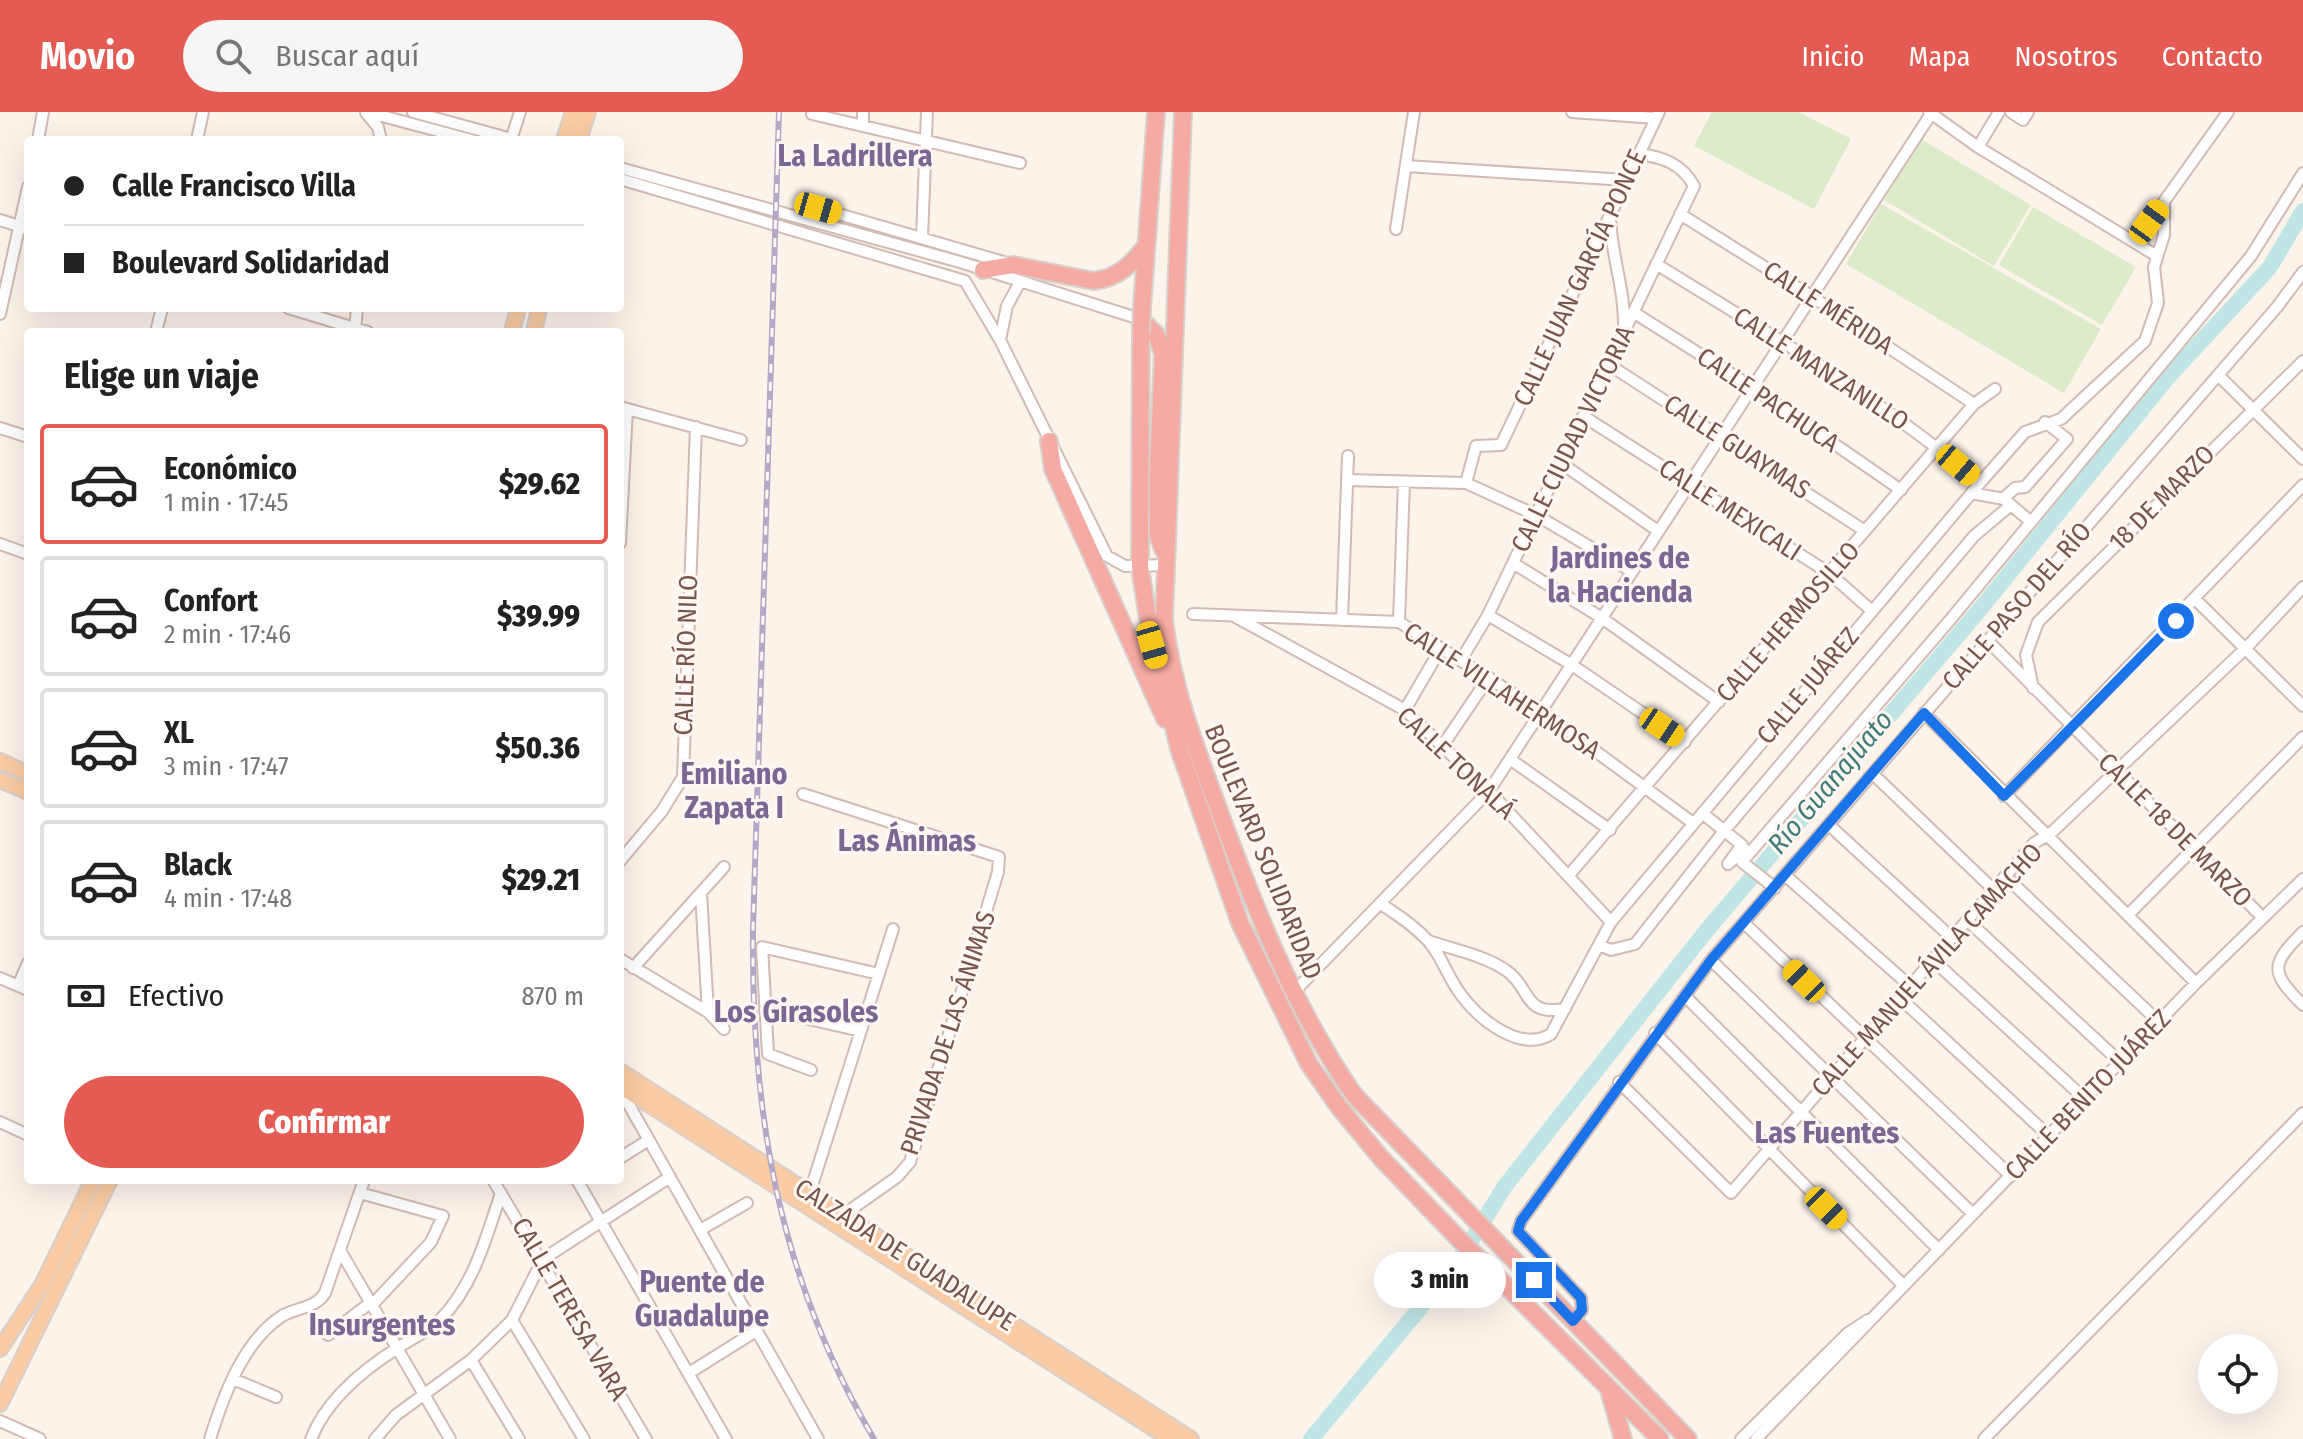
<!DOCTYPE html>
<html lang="es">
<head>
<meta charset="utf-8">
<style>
	body { margin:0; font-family:"Fira Sans Condensed",sans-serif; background:#f6f6f6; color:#222; height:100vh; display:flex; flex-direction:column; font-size:30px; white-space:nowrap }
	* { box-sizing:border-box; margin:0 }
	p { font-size:26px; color:#767676 }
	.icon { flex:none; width:44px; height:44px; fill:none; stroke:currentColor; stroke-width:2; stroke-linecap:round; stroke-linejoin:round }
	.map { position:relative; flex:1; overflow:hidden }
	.side { position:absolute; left:24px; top:216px; width:600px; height:856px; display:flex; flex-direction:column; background:#fff; border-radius:8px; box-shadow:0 8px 32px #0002 }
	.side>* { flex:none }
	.hud { position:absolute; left:24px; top:24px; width:600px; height:176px; border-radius:8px; box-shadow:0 8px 32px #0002; display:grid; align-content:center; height:176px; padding:0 40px; background:#fff }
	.controls { position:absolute; left:2198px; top:1222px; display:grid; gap:16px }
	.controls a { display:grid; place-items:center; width:80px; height:80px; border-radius:50%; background:#fff; box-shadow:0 8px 32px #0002; font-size:40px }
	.end { position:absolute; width:36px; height:36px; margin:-18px; border:10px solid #1a73e8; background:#fff; box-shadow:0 0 0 4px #fff }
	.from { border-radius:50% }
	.bubble { position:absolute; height:56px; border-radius:28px; background:#fff; box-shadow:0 8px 32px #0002; font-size:26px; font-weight:800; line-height:56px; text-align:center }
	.car { position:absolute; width:24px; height:48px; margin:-24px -12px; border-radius:10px; box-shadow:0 0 6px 2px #0007; background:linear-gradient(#f5c518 24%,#345 0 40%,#f5c518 0 76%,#345 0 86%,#f5c518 0) }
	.hud b { display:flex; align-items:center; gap:28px; height:76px; font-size:30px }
	.hud b+b { border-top:2px solid #e0e0e0 }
	.hud i { width:20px; height:20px; background:#222 }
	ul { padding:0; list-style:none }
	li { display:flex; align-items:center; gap:24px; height:120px; margin:0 16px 12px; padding:0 24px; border:4px solid #e0e0e0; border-radius:8px }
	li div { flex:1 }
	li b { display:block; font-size:30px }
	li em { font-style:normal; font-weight:800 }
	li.current { border-color:#e35b53 }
	li>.icon { width:72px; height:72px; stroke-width:1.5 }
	h2 { padding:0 40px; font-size:36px; line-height:96px }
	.pay { display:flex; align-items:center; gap:20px; height:88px; padding:0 40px; font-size:30px }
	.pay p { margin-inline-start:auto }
	.cta { display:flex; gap:16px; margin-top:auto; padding:16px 40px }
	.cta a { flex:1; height:92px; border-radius:48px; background:#e35b53; color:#fff; font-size:32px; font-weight:800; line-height:92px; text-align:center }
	header { display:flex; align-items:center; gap:48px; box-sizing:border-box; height:112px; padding:0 40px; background:#e35b53; color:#fff }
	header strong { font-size:38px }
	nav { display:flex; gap:44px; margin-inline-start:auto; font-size:28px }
	.search { width:560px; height:72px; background:#f6f6f6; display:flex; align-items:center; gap:20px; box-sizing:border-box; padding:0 28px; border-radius:44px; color:#767676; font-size:30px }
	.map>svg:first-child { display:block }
	.green { fill:#dcebc9 }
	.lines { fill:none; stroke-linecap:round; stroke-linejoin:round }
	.river { stroke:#bfe6e5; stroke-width:16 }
	.minor-casing { stroke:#d2bbb2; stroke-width:14 }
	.major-casing { stroke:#d9cfcd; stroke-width:18 }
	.highway-casing { stroke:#d9cfcd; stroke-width:20 }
	.minor { stroke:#fff; stroke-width:10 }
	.major { stroke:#f9cca5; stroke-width:14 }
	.highway { stroke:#f5aba3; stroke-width:16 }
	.rail-casing { stroke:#b3a8c7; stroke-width:6 }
	.rail { stroke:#fff7f1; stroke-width:3; stroke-dasharray:9; stroke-linecap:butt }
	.highway-bridge-casing { stroke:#d9cfcd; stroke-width:20; stroke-linecap:butt }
	.highway-bridge { stroke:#f5aba3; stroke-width:16 }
	.route { stroke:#1a73e8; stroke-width:10 }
	.labels { text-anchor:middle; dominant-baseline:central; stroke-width:6; stroke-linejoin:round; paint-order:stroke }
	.street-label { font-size:26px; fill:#78554d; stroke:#fff7f1 }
	.water-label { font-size:28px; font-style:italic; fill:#417c7c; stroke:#fff7f1 }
	.quarter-label { font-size:30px; font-weight:bold; fill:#7c6693; stroke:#fff7f1 }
</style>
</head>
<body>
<header>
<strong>Movio</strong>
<div class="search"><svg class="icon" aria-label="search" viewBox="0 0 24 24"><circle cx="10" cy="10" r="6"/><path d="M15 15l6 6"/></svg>Buscar aquí</div>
<nav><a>Inicio</a><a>Mapa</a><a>Nosotros</a><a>Contacto</a></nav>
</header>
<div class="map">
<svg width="2303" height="1327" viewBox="0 0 2303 1327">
	<rect width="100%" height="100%" fill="#fcf3eb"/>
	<!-- green -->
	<path class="green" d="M1712,0H1799L1851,27L1814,97L1694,34Z
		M1921,27L2031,93L1994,154L1884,88Z
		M1881,92L2101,217L2064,281L1846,152Z
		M2033,95L2136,155L2102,213L1999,153Z"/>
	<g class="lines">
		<!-- river -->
		<path class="river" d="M1311,1327L1456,1153L1505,1074L1707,818L1982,495L2169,264L2270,155L2303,99"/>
		<defs>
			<path id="minor" d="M367,0L472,28
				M413,0L515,28
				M1572,0L1656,6
				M1929,0L1978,35L2157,144
				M2011,0L2023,8L2028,0
				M366,1L378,15L381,28
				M812,2L1020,51
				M863,14V0
				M38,28L43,0
				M197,28L203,0
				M511,28L520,0
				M1978,35L1999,0
				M1406,54L1626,68
				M620,56L960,150L1140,207
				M620,67L965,169L1000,228L1107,444L1125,454L1168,453
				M818,96L1007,151
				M1680,102L1811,184L1974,292
				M1610,105C1611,143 1625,177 1624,215
				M0,108L28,117
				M1396,117L1414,0
				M922,125L927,0
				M2135,130L2228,0
				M1656,152C1767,220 1881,287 1980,371
				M288,196L368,220
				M1633,200L1752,275L1901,378
				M0,202L28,75
				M156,220L162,196
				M355,220L357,196
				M1000,228L1007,194L1020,170
				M1608,252L1865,419
				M2218,263L2303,347
				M620,295L741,328
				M1583,304L1829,461L1872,499
				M0,316L28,325
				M1561,351L1658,419
				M1347,368L1466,371L1536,403L1631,459
				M1466,371L1476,334L1501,333L1659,0
				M1971,381L2004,387L2031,410
				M2003,387L2015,376L2025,375L2067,327L2045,310
				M620,431L627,297
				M0,432L28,442
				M1513,451L1602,506L1719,590
				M2196,488L2303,594
				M1193,502L1399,510L1541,599L1693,711
				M1488,503L1572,553L1685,630
				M1234,504L1405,598L1489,679L1611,810
				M1342,508L1348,344
				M1399,510L1404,370
				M1987,528L2262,805
				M1461,548L1488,503L1694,74C1682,52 1663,45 1639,42
				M2033,576L2026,543L2038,510L2303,249
				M1405,598L1441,536
				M1924,601L2196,871
				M1443,633L1489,565
				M1510,647L1610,718
				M1873,662L1994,778
				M803,682L999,745L998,760L910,1050L897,1065L839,1106
				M2004,684L2303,373
				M1702,701L1742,733L1728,752L1745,737
				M1829,713L1952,826
				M620,749L662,699L683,665L696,315
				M1569,763L1974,292L1995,277
				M1786,764L1910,874
				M2005,764L2159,910
				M1775,776L1742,750L1950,508L2251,144L2303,61
				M701,781L708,900
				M1381,792C1398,803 1416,815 1430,831C1443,847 1449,868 1462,884C1480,908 1521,941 1551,922L1611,810L1980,371L2025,320L2061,307L2145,229L2158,191L2154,155L2164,123V90
				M2129,802L2303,625
				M1967,808L2120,950
				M1744,811L2011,1064
				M2303,820C2270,853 2270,860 2303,893
				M1429,829C1454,838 1484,843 1507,859C1532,877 1522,904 1565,897
				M1599,833L1611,838L1635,832L1724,719L1925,482L1974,424L2011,393
				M620,847L708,900L724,917
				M1711,848L1973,1102
				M1933,848L2085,987
				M633,856L724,755
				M0,866L28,878
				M18,874L28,851
				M1293,881L1489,679L1931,2
				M1685,884L1939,1138
				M1900,886L2049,1024
				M765,897L861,919
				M1655,921L1904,1174
				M811,958L768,942L762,835L879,862
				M1619,970L1731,1081L2034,731L2050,722L2247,535L2303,475
				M620,977L818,1327
				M0,1010L28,1023
				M620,1046L647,1029
				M493,1068L646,1327
				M577,1068L726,1327
				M810,1080L893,817
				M360,1081L443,1104L431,1130L372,1193
				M700,1118L747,1091
				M341,1140L450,1327
				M512,1208L584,1327
				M1573,1209L1582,1198L1581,1186L1518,1119L1521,1109L1711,848L2277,195L2303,160
				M328,1223L370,1191
				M471,1248L519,1327
				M689,1261L756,1219
				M233,1267L276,1285
				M0,1309L40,1327
				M210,1327C223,1285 243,1229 282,1204C297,1195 315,1197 325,1181L364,1068
				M311,1327C326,1288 364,1257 399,1235C413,1226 428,1219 440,1208C474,1173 486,1126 501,1081
				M375,1327L396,1303L471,1248L512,1208L543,1147L670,1065
				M1741,1327L1848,1221L1868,1208
				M1756,1327L2196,871L2303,767
				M1984,1327L2303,1001"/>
			<path id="major" d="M564,28L573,0
				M579,28L588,0
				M512,220L518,196
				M534,220L539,196
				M0,649L28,662
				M0,668L28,680
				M620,959L1191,1327
				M620,974L1170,1327
				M0,1237L42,1173L93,1068
				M0,1292L110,1068"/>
			<path id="highway" d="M1183,0L1164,508C1172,574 1195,634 1218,696C1255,797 1293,894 1354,983L1688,1327
				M983,158L1013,153L1094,169C1118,166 1132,152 1146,134
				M1142,196L1156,0
				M1140,207L1156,222L1163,241L1158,357V423L1163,437
				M1141,221L1140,455L1147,501L1179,637L1240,811L1309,952L1339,995L1381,1046L1456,1124L1660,1327
				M1049,329L1053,357L1165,607
				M1609,1278L1623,1327"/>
		</defs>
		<!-- minor casing -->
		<use href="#minor" class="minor-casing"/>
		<!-- major casing -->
		<use href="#major" class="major-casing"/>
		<!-- highway casing -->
		<use href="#highway" class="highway-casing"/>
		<!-- minor -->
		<use href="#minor" class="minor"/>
		<!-- major -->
		<use href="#major" class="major"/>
		<!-- highway -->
		<use href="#highway" class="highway"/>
		<defs>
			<path id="rail" d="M779,0L753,817C751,1003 779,1166 874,1327"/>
		</defs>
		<!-- rail casing -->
		<use href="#rail" class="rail-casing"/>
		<!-- rail -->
		<use href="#rail" class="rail"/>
		<defs>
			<path id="highway-bridge" d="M1141,221L1142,196"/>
		</defs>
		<!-- highway-bridge casing -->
		<use href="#highway-bridge" class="highway-bridge-casing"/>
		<!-- highway-bridge -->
		<use href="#highway-bridge" class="highway-bridge"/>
	</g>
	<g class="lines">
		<!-- route -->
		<path class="route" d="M1534,1168L1573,1209L1582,1198L1581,1186L1518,1119L1521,1109L1711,848L1924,601L2004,684L2176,509"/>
	</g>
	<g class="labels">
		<!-- street labels -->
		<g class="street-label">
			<text transform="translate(1580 166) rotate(-65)">CALLE JUAN GARCÍA PONCE</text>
			<text transform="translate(1828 196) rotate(33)">CALLE MÉRIDA</text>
			<text transform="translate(1821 257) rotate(33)">CALLE MANZANILLO</text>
			<text transform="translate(1768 288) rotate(34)">CALLE PACHUCA</text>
			<text transform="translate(1573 327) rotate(-64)">CALLE CIUDAD VICTORIA</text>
			<text transform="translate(1737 335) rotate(33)">CALLE GUAYMAS</text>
			<text transform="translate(2162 386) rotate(-45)">18 DE MARZO</text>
			<text transform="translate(1730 398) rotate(33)">CALLE MEXICALI</text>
			<text transform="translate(2017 494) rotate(-49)">CALLE PASO DEL RÍO</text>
			<text transform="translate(1788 510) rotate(-49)">CALLE HERMOSILLO</text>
			<text transform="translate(686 543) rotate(-88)">CALLE RÍO NILO</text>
			<text transform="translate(1808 574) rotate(-50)">CALLE JUÁREZ</text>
			<text transform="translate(1502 579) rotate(33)">CALLE VILLAHERMOSA</text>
			<text transform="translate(1456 651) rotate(43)">CALLE TONALÁ</text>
			<text transform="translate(2175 718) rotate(45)">CALLE 18 DE MARZO</text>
			<text transform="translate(1263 740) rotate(68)">BOULEVARD SOLIDARIDAD</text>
			<text transform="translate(1927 858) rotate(-48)">CALLE MANUEL ÁVILA CAMACHO</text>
			<text transform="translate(948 921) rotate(-72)">PRIVADA DE LAS ÁNIMAS</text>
			<text transform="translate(2088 983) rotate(-46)">CALLE BENITO JUÁREZ</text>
			<text transform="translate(905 1143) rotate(33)">CALZADA DE GUADALUPE</text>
			<text transform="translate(570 1197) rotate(60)">CALLE TERESA VARA</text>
		</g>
		<!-- water labels -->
		<g class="water-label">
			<text transform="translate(1830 670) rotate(-50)">Río Guanajuato</text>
		</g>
		<!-- quarter labels -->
		<g class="quarter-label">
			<text x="855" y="44">La Ladrillera</text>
			<text x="1620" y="446">Jardines de<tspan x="1620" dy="34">la Hacienda</tspan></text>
			<text x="734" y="662">Emiliano<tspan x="734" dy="34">Zapata I</tspan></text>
			<text x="907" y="729">Las Ánimas</text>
			<text x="796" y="900">Los Girasoles</text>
			<text x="1827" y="1021">Las Fuentes</text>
			<text x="702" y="1170">Puente de<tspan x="702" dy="34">Guadalupe</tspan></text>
			<text x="382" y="1213">Insurgentes</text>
		</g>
	</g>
</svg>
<div class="controls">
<a><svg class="icon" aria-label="locate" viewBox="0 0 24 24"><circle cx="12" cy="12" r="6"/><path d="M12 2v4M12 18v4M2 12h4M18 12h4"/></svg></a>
</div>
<i class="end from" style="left:2176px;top:509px"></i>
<i class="end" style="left:1534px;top:1168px"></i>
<div class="bubble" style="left:1374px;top:1140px;width:132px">3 min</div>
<i class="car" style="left:818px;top:96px;rotate:106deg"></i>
<i class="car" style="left:2149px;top:110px;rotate:36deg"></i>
<i class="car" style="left:1958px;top:353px;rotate:130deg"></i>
<i class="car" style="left:1152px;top:533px;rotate:164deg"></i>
<i class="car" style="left:1662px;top:615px;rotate:124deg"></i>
<i class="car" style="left:1804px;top:869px;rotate:314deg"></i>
<i class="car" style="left:1826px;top:1096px;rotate:135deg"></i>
<div class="hud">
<b><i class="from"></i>Calle Francisco Villa</b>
<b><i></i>Boulevard Solidaridad</b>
</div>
<section class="side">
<h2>Elige un viaje</h2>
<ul>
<li class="current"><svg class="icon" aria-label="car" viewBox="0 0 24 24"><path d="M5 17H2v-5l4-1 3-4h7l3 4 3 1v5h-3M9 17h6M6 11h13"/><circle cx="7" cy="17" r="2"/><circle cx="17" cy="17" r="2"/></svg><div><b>Económico</b><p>1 min · 17:45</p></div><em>$29.62</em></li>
<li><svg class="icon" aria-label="car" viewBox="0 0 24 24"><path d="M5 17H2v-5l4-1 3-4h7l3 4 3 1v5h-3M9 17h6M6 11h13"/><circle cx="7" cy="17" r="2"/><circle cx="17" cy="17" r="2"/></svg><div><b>Confort</b><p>2 min · 17:46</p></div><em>$39.99</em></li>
<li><svg class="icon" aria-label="car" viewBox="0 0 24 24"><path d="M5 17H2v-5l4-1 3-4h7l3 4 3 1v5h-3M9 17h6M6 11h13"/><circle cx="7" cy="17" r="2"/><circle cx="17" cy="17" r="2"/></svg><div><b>XL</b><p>3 min · 17:47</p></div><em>$50.36</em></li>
<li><svg class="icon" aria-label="car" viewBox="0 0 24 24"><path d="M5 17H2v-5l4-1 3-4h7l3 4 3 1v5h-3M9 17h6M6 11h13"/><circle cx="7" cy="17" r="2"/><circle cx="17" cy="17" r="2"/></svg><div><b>Black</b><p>4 min · 17:48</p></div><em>$29.21</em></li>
</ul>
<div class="pay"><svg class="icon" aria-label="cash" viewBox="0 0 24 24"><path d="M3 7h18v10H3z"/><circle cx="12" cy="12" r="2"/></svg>Efectivo<p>870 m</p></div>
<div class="cta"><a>Confirmar</a></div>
</section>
</div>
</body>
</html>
